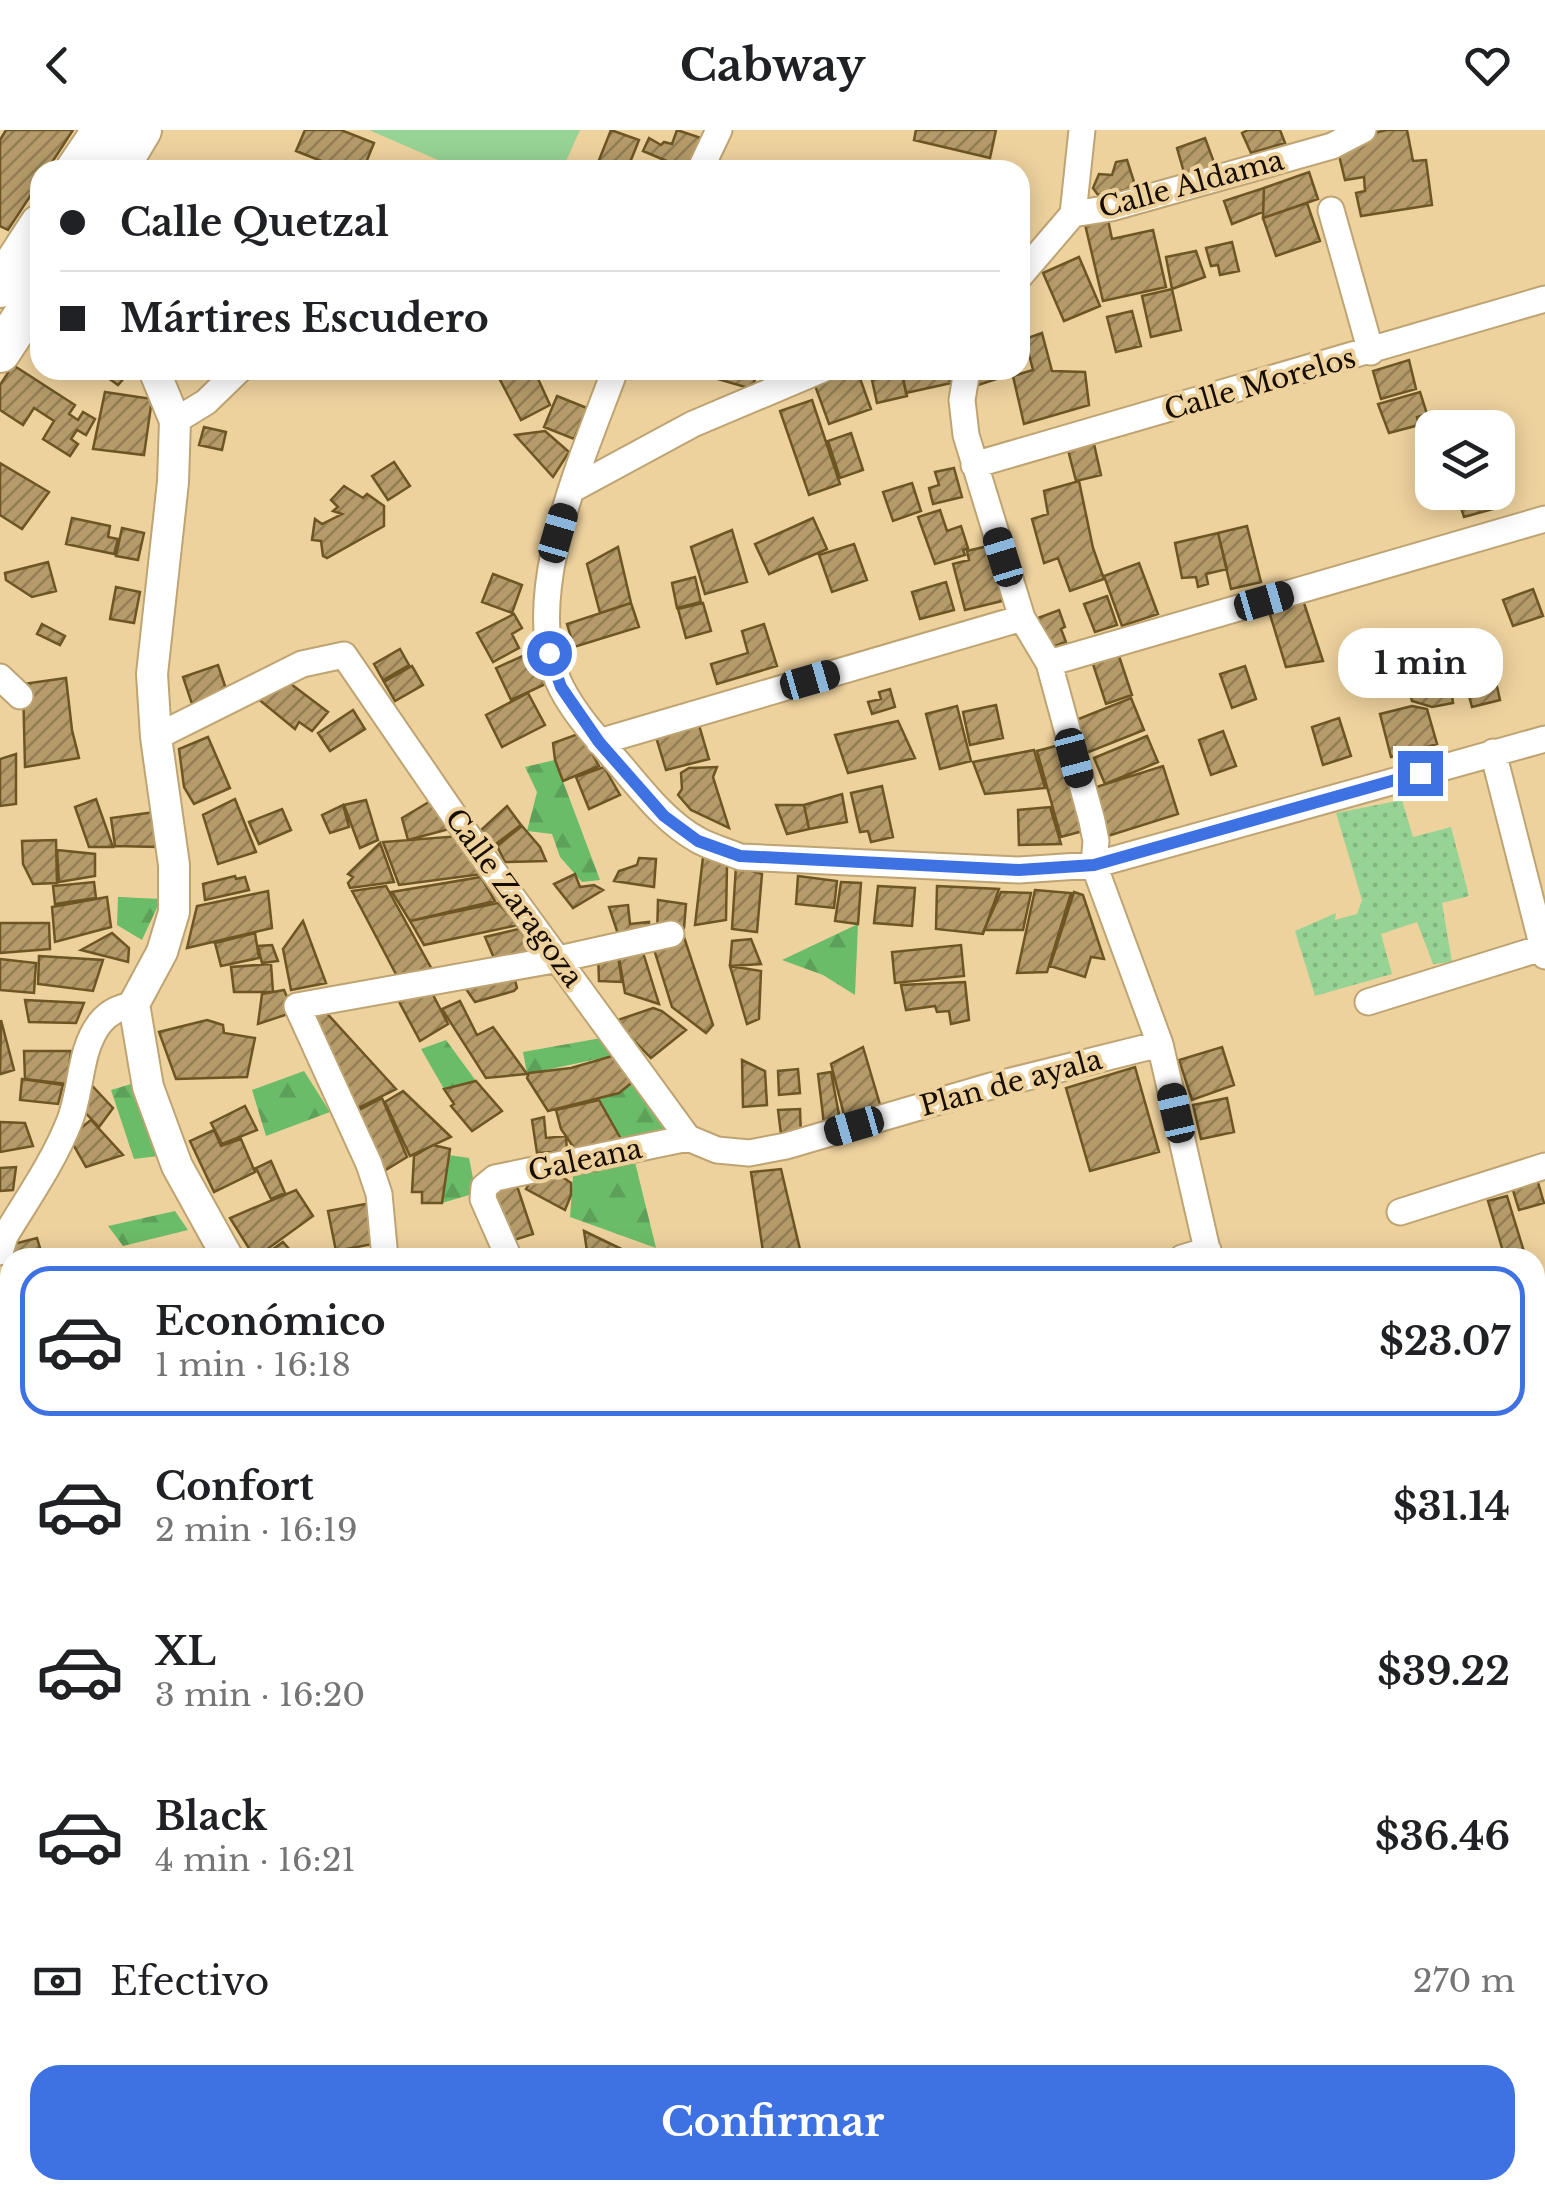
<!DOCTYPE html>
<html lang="es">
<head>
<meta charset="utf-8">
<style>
	body { margin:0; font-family:"Libre Baskerville",serif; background:#f2f2f2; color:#202124; height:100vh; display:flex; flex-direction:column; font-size:38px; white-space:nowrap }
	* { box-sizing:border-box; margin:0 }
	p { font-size:32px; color:#757577 }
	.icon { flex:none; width:55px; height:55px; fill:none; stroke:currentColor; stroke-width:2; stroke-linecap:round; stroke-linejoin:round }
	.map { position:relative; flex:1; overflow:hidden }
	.details { position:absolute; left:0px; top:1118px; width:1545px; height:952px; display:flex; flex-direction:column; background:#fff; border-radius:30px 30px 0 0; box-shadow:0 5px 25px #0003 }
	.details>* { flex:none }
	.hud { position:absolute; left:30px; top:30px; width:1000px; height:220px; border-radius:30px; box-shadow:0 5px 25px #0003; display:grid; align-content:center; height:220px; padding:0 30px; background:#fff }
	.tools { position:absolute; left:1415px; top:280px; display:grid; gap:20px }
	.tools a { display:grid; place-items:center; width:100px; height:100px; border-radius:20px; background:#fff; box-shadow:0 5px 25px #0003; font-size:50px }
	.end { position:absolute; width:45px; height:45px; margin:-22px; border:12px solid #3e72e2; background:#fff; box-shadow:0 0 0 5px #fff }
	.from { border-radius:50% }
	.bubble { position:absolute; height:70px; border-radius:30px; background:#fff; box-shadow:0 5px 25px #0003; font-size:32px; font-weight:800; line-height:70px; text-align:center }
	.car { position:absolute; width:30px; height:60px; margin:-30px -15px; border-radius:12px; box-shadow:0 0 8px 2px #0007; background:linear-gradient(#222 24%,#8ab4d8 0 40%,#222 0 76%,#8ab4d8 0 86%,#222 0) }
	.hud b { display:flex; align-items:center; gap:35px; height:95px; font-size:38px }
	.hud b+b { border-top:2px solid #e0e0e0 }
	.hud i { width:25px; height:25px; background:#202124 }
	ul { padding:18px 0 0; list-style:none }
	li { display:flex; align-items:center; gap:30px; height:150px; margin:0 20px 15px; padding:0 10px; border:5px solid transparent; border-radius:30px }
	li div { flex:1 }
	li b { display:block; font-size:38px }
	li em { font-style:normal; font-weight:800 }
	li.current { border-color:#3e72e2 }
	li>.icon { width:90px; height:90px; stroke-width:1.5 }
	.pay { display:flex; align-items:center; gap:25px; height:110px; padding:0 30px; font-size:38px }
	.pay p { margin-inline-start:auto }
	.action { display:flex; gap:20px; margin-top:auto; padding:20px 30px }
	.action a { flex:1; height:115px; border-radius:30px; background:#3e72e2; color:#fff; font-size:40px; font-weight:800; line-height:115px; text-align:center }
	header { display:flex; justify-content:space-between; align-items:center; height:130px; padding:0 30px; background:#fff; font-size:45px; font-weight:800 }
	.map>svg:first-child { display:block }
	.grass { fill:url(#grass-dots) }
	.forest { fill:url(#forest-firs) }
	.garden { fill:#97d394 }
	.building { fill:url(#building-hatch); stroke:#6d5624; stroke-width:2.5 }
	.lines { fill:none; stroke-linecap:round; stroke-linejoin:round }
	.minor-casing { stroke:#bea472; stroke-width:29 }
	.tertiary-casing { stroke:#bea472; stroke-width:34 }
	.primary-casing { stroke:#bea472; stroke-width:44 }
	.minor { stroke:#fff; stroke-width:25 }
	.tertiary { stroke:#fff; stroke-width:30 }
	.primary { stroke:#fff; stroke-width:40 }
	.route { stroke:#3e72e2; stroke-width:12 }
	.labels { text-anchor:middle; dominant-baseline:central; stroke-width:8; stroke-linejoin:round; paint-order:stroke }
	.street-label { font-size:28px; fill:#170d00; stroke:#eed29e }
</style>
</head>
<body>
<header><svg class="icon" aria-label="back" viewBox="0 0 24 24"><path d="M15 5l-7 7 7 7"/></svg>Cabway<svg class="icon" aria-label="heart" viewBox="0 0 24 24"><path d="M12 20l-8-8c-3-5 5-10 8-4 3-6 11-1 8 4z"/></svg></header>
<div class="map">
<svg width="1545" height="2069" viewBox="0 0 1545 2069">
	<defs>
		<pattern id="grass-dots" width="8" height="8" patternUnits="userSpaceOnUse" patternTransform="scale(2.5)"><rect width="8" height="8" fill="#97d394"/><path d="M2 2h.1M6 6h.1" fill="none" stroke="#81b47e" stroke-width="1.8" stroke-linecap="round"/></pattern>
		<pattern id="forest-firs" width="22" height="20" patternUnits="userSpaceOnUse" patternTransform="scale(2.5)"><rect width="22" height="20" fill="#6bbc69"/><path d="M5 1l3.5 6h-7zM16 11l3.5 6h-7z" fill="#5ca059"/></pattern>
		<pattern id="building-hatch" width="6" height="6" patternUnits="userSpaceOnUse" patternTransform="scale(2.5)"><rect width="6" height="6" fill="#b59b69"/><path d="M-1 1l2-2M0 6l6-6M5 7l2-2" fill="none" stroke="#927d54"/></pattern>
	</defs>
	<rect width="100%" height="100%" fill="#eed29e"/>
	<!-- grass -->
	<path class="grass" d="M1402,670L1413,707L1451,697L1469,766L1442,773L1452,832L1433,834L1417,792L1381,804L1392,844L1315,866L1295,801L1336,783L1335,790L1357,784L1362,770L1336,683Z"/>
	<!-- forest -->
	<path class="forest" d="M555,630L600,750L582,752L560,727L552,704L527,701L537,662L525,637Z
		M118,767L161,769L142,810L117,795Z
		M858,794L855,865L823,845L782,830Z
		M601,908L616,925L527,944L523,922Z
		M446,910L476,951L444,959L421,919Z
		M304,941L330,982L266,1006L252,960Z
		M635,950L668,999L626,1018L599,970Z
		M141,951L167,1025L134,1029L111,960Z
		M449,1025L469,1028L476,1063L442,1073Z
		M634,1028L656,1118L570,1087L573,1045Z
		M175,1081L188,1100L123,1116L108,1096Z"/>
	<!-- garden -->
	<path class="garden" d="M369,0H580L562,40H461Z"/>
	<!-- building -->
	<path class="building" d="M6,0H73L47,40H40V51L8,100L0,96V10Z
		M305,0H341L374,13L363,40H344L296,21Z
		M611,0L639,10L627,40H595Z
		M677,0L701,8L688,40L643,21L649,8L661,15L664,12L672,14Z
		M916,0H996L990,28L914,10Z
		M1248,0H1280L1285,13L1251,23L1242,3Z
		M1387,0H1407L1413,31L1426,30L1432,75L1361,86L1356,63L1365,61L1364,47L1345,50L1337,17L1350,8Z
		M1205,8L1215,35L1185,46L1177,18Z
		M1127,30L1136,58L1098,65L1093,58L1099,44L1112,45L1116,32Z
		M1309,42L1318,69L1263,88L1264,58Z
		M1264,58L1263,82L1232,94L1224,71Z
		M1307,73L1320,111L1276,126L1263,88Z
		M1107,85L1112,109L1153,100L1166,157L1103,171L1084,90Z
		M1232,112L1239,141L1220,145L1218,135L1211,136L1206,118Z
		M1196,121L1205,147L1172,159L1166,127Z
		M1079,127L1100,176L1064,191L1043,143Z
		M1172,159L1181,200L1151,207L1142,166Z
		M1132,181L1141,216L1116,222L1107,187Z
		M1042,203L1052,241L1085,242L1089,275L1024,294L1013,246L1033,240L1025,209Z
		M1409,230L1416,259L1381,269L1373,241Z
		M13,235L75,275L69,284L78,290L83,282L95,289L86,305L77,300L71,309L78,314L70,326L43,309L54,291L34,278L23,295L0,280V255Z
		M97,240H131L118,255Z
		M506,240H534L550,275L521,290L497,244Z
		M687,240H758L752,259Z
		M842,240H857L871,279L829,294L813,250Z
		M885,240H901L907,266L877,273L872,250L887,246Z
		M901,240H948L951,253L906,263Z
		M980,240H1011L1012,244L975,256Z
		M105,262L152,269L144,325L93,319Z
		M1420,262L1427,284L1417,287L1419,295L1389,303L1378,274Z
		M557,266L587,278L574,309L544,297Z
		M812,270L840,354L809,365L780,281Z
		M204,297L226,302L222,320L199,315Z
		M545,301L569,322L553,347L515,305Z
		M851,303L863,340L840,348L828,311Z
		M1094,314L1101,345L1076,351L1068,320Z
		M394,332L410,356L388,370L372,346Z
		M0,333L49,362L22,399L0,385Z
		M954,338L962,367L933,374L929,358L939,355L935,342Z
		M1079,351L1093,418L1104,449L1070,461L1058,428L1044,433L1032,389L1048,384L1044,361Z
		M912,353L921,381L893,391L883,362Z
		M1498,353L1504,376L1464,387L1456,362H1498Z
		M344,356L363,368L367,364L384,376V396L327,428L323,426L321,411L312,410L315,389L322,394L342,384L333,381L338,377L331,370Z
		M940,380L947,401L961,396L968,418L963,420L965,425L935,434L918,387Z
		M72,388L110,396L108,407L118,409L114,424L66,414Z
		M813,388L827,419L769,444L755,414Z
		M1247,396L1261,452L1231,459L1218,403Z
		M122,398L144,403L138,430L116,426Z
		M732,400L747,452L705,464L691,417Z
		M1218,403L1227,439L1206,444L1208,454L1198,457L1196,447L1182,448L1175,413Z
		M854,414L867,450L832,462L819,425Z
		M992,415L1006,470L965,480L953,434L969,430L967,421Z
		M618,417L631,473L600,483L587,434Z
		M48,432L56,461L32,467L6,450L5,443Z
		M1139,433L1158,484L1122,496L1104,446Z
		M493,444L522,455L512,483L482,472Z
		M695,447L701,472L677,478L672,453Z
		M946,452L954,480L920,489L912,462Z
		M116,457L140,462L134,493L110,489Z
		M1533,459L1543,486L1513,496L1503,470Z
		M1107,466L1117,495L1095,502L1084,474Z
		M1302,467L1323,531L1286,537L1268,478Z
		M631,473L639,497L574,517L567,494Z
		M703,473L711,501L686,508L678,479Z
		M1059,480L1065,497L1061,499L1066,512L1049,518L1038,488Z
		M514,484L522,498L512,504L519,518L493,532L477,503Z
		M42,494L65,506L60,515L37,504Z
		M764,494L777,536L717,554L711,534L748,523L742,501Z
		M1388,501L1393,531L1408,529L1414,533L1415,548L1397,550L1398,556L1373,562L1359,509Z
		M400,519L409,535L383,550L374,534Z
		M534,521L548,553L511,570L496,538Z
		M1118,523L1132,565L1106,574L1092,531Z
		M218,535L227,562L192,574L183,547Z
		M412,536L423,555L395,571L384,552Z
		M1245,536L1256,569L1232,578L1220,544Z
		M1493,538L1500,570L1472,577L1463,544Z
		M66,548L72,600L79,628L25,637L23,554Z
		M1428,549L1431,554L1450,551L1453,573L1432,577L1412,571L1407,554Z
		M287,551L328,582L312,601L299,592L295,599L257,568Z
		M890,559L895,577L872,584L868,572L881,569L879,562Z
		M528,563L545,595L502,617L486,585Z
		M1131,568L1144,600L1084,624L1071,592Z
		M996,575L1003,608L970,615L963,582Z
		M957,576L971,631L940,639L926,584Z
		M1412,576L1427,579L1437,614L1391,627L1380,584Z
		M353,580L365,599L330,621L318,603Z
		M1339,588L1351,626L1323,635L1312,597Z
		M898,591L915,628L848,643L835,605Z
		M699,595L709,629L666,640L656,607Z
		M1223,601L1236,636L1211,645L1199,610Z
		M581,603L599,636L563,651L555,630L553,613Z
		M1147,606L1158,632L1105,654L1094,628Z
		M208,607L230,658L194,674L184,657L179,619Z
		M1067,613L1090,699L1061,707L1037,621Z
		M1034,620L1045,658L985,664L973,632Z
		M16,624V674L0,676V629Z
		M1163,636L1178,684L1108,706L1093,658Z
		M604,637L620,665L589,679L576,647Z
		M717,637L713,647L729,698L691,680L678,665L682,659L681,643L689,638Z
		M882,656L893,707L871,712L868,701L860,702L851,663Z
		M842,664L847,692L809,699L804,675Z
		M96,669L113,717H89L75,677Z
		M235,669L256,722L218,734L203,685Z
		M434,669L453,698L408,710L402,688Z
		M366,670L378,710L360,718L344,675Z
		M343,675L349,697L330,703L322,685Z
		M776,675H804L809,699L787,704Z
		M507,676L521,695L493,716L480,701Z
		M1050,677L1061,714L1019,715L1018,680Z
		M282,679L291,700L259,714L249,692Z
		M155,682L157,717L115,716L111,688Z
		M522,696L540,717L546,731L505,732L497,716Z
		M460,706L482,744L399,755L383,712Z
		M56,710L57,753L33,754L23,734L22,711Z
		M380,713L394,752L350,758L348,753L353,747L348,744Z
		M57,720L95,724V746L59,752Z
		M703,727L727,735L726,790L695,795Z
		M639,728L656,729L654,757L614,751L619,741L637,735Z
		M736,736L762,744L757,802L732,799Z
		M575,744L580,757L594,755L603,760L573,778L554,754Z
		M235,746L236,749L245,747L249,760L205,770L203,754Z
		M798,746L837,751L834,778L796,774Z
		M481,747L495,771L410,791L392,762Z
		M94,752L96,768L55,774L53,756Z
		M841,752L861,753L858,794L835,791Z
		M386,756L435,845L398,848L352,761Z
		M878,756L915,758L912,796L874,793Z
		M937,756L999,759L983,804L936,799Z
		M1035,760L1071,763L1047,842L1017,843Z
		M268,761L272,798L187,818L197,776Z
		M1001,762L1031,763L1023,800H984Z
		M1074,762L1083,765L1104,829L1091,827L1085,847L1050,836Z
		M107,767L111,797L55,812L52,777Z
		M658,770L686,774L684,798L657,807Z
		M498,773L518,795L424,815L410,791Z
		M628,775L630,794L649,792L648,805L620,810L609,777Z
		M303,791L326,853L291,860L283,819Z
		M0,793H49L50,819L0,823Z
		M519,799L539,827L496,833L485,807Z
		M112,803L129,818L128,832L81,820Z
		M255,803L259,828L221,836L215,813Z
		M684,807L713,895L706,903L672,877L652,813Z
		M751,809L761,834L730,836L732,811Z
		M272,815L278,831L262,833L258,816Z
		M961,815L964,846L895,853L892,822Z
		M641,816L659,874L625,863L618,822Z
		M617,819L622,852L599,851L598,824Z
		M39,826L103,830L93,861L38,854Z
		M0,829L36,833L34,863L0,860Z
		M271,834L273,862H234L231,837Z
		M730,836L761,841L759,889L747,894Z
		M513,843L517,858L514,861L475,872L464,856Z
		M965,852L969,890L951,894L949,881L937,882L935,876L906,880L901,855Z
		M429,857L448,894L420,911L397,868Z
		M284,860L294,882L258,894L262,864Z
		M25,870L84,873L76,893L29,892Z
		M460,871L477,905L493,897L527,944L486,948L442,879Z
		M322,878L396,959L350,982L305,889Z
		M653,878L662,881L686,900L651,928L615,891Z
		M1,890L14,940L1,944L0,942Z
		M207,890L223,895L224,903L255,908L247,947L176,949L159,902Z
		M863,917L881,978L845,989L831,934Z
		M1222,917L1234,955L1192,970L1179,930Z
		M24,921H71L67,954L25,949Z
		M616,925L635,950L619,963L548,981L527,948L529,943L571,938Z
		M742,930L765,941L767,975L743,977Z
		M1135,937L1159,1022L1090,1041L1066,958Z
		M798,939L800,963L779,965L778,941Z
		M831,942L840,990L824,994L818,944Z
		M84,947L113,978L99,997L77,974Z
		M22,949L63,955L58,974L20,970Z
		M476,951L502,981L472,1001L451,976L454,974L444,959Z
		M403,961L451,1007L410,1026L385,972Z
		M382,968L407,1027L376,1046L350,985Z
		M1227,968L1234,1002L1201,1009L1193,975Z
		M599,970L626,1018L581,1028L561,999L556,980Z
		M245,976L257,1000L222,1014L211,993Z
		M800,979L801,1008L782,1012L778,980Z
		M544,987L546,1008L566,1006L567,1021L537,1023L532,990Z
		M91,990L123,1025L86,1037L69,1007Z
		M0,992L25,993L33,1016L0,1022Z
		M214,1000L221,1016L241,1009L255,1042L214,1062L190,1011Z
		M433,1015L450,1019L442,1073H422V1062H412L414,1026Z
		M271,1031L285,1063L271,1069L256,1038Z
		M16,1037L13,1060L0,1061V1038Z
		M781,1039L802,1128H764L751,1042Z
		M536,1043L558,1044L571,1053V1065L565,1080L526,1059Z
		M514,1047L533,1104L508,1112L488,1055Z
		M1537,1049L1544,1073L1519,1080L1512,1057Z
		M296,1060L313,1086L255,1128L230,1088Z
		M1507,1066L1525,1125L1518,1128H1505L1488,1071Z
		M371,1073L378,1113L336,1121L328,1081Z
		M584,1101L640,1128H588Z
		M37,1108L43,1128H10L8,1171L6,1116Z
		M283,1112L297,1128H260Z
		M1545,1205V1242L1535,1245V1208Z
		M10,1313V1367H0V1315Z
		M0,1369H10V1400H0Z
		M0,1408H10V1470L0,1480Z
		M1545,1515V1563L1535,1566V1518Z
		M10,1528V1571L0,1552V1534Z
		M1545,1661V1710H1544L1535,1677V1664Z
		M10,1761V1806L0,1809V1764Z
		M1545,1799V1832L1537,1834L1535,1802Z
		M1545,1887V1913L1535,1917V1891Z
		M0,1945H7L5,2012H0Z
		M20,2060H75L74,2069H19Z
		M266,2060H294L302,2069H258Z
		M404,2060L410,2069H358L355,2061Z
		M504,2060H552V2069H494L493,2061Z
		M582,2060H614L615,2069H582Z
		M719,2060L720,2069H688L686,2062Z
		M1290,2060H1323L1326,2069H1293Z"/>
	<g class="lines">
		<defs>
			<path id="minor" d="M700,40L719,0
				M1331,80L1371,222
				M1073,84L1111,78L1332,16L1363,0
				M1020,146L1073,84L1082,0
				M615,240C584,325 517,470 561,557C575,585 600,612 621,636C644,663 666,692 698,710C710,717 727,721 740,727L1019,740L1094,735L1545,609
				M967,240L962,270L966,305L1022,488L1049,533L1092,691L1096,711L1094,735L1160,914L1209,1128
				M175,291L206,272L239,240
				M974,335L1545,169
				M571,360L693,294L821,240
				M1049,533L1545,389
				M0,547L20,566
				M156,607L302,534L344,525L475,716L688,1008
				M599,612L1022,488
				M1493,622L1545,826
				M1368,872L1545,817
				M688,1008L717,1020L749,1023L786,1016L991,956L1160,914
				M1400,1082L1545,1036
				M0,1122L5,1106C28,1068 54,1031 70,990C82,959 79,920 100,893C110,881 119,878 134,874
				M385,1128L379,1064L369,1034L297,876L559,829L671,804
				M509,1128L483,1069L484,1057L495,1048L688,1008
				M1182,1128L1208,1120
				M1535,1263L1545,1260
				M1535,1731L1545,1728
				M0,1862L10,1833
				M0,1919L10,1921
				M1535,1954L1545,1951
				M569,2060V2069
				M1116,2060V2064L1125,2060
				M1468,2060L1471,2069"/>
			<path id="tertiary" d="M154,240L175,291L173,352L152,544L156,607L174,735V782L162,822L134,874L148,957L177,1036L228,1128
				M1535,1490L1545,1487"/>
			<path id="primary" d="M76,40L103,0
				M117,40L141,0
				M0,157L40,95
				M0,222L40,161"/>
		</defs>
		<!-- minor casing -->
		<use href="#minor" class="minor-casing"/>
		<!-- tertiary casing -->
		<use href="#tertiary" class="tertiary-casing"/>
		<!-- primary casing -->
		<use href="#primary" class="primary-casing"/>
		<!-- minor -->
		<use href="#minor" class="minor"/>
		<!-- tertiary -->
		<use href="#tertiary" class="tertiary"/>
		<!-- primary -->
		<use href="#primary" class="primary"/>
	</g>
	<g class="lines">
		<!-- route -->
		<path class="route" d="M549,523L561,557L599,612L664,686L698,711L740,726L1019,740L1094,735L1420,643"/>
	</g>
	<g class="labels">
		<!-- street labels -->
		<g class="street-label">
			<text transform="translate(1191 54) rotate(-15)">Calle Aldama</text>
			<text transform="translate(1260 254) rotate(-16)">Calle Morelos</text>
			<text transform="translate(514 768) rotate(54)">Calle Zaragoza</text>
			<text transform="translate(1011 953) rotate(-15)">Plan de ayala</text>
			<text transform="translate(585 1030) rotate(-12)">Galeana</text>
		</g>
	</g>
</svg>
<div class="tools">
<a><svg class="icon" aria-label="layers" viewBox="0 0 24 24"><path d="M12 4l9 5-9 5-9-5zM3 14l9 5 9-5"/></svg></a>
</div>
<i class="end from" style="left:549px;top:523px"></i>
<i class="end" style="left:1420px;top:643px"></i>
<div class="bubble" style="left:1338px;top:498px;width:165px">1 min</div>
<i class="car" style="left:558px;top:403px;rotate:16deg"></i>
<i class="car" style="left:1003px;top:427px;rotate:343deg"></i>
<i class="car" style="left:1264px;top:471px;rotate:74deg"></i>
<i class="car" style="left:810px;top:550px;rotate:74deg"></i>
<i class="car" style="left:1074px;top:628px;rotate:165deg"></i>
<i class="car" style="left:1176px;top:983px;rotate:347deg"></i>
<i class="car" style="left:854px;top:996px;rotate:254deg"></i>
<div class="hud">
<b><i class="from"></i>Calle Quetzal</b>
<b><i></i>Mártires Escudero</b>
</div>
<section class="details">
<ul>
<li class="current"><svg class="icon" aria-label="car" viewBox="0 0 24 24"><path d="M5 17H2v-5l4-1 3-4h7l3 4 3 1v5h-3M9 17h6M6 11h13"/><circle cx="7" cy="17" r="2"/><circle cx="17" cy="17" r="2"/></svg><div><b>Económico</b><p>1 min · 16:18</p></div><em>$23.07</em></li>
<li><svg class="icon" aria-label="car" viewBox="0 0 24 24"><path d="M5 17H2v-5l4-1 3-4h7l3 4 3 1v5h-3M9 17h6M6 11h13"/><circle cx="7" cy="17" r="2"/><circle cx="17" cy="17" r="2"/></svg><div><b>Confort</b><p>2 min · 16:19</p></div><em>$31.14</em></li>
<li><svg class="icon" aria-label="car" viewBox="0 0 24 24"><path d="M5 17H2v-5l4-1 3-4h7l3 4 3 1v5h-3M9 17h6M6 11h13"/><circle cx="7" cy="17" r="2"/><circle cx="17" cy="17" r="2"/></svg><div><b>XL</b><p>3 min · 16:20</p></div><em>$39.22</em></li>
<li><svg class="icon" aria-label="car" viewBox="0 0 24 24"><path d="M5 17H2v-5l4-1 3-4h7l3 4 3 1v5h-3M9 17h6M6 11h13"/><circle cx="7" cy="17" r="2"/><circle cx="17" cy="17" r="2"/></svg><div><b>Black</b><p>4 min · 16:21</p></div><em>$36.46</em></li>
</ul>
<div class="pay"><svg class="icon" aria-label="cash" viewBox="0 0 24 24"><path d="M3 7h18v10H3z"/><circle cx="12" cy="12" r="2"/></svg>Efectivo<p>270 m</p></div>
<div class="action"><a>Confirmar</a></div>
</section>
</div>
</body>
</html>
